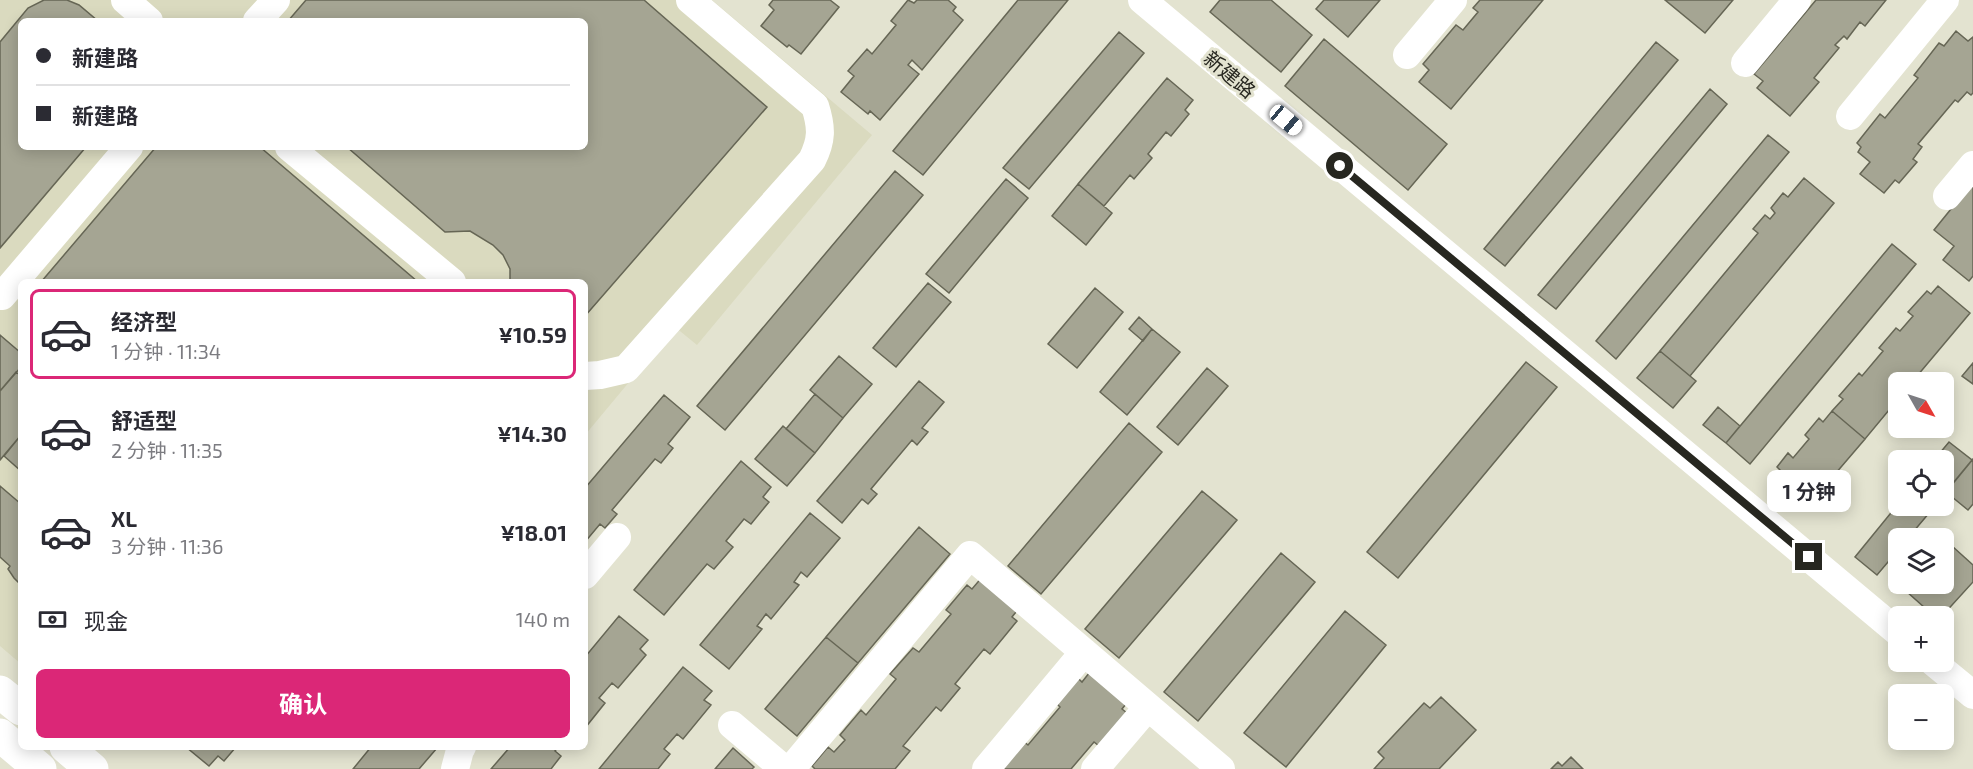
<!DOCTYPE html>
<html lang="zh">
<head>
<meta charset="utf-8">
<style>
	body { margin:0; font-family:"Exo 2","Noto Sans SC",sans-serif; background:#f7f7f7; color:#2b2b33; height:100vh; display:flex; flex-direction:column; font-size:22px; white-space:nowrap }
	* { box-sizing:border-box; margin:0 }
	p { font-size:20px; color:#7c7c81 }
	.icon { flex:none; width:33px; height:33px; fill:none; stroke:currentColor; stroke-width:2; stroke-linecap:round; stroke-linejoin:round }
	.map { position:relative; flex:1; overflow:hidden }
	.drawer { position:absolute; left:18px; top:279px; width:570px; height:471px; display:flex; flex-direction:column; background:#fff; border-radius:9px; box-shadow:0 3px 15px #0003 }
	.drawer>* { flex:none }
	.banner { position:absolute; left:18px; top:18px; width:570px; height:132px; border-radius:9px; box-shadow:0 3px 15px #0003; display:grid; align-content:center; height:132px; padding:0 18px; background:#fff }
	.needle { width:39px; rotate:129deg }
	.controls { position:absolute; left:1888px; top:372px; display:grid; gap:12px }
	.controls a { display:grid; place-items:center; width:66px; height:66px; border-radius:9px; background:#fff; box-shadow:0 3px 15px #0003; font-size:30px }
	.end { position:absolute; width:27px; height:27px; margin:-14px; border:8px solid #272720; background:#fff; box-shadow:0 0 0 3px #fff }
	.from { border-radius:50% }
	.bubble { position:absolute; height:42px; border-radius:9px; background:#fff; box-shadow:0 3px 15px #0003; font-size:20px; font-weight:700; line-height:42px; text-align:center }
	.car { position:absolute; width:18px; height:36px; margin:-18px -9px; border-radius:8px; box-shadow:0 0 4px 2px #0007; background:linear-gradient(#fff 24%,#345 0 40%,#fff 0 76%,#345 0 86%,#fff 0) }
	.banner b { display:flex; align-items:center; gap:21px; height:57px; font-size:22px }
	.banner b+b { border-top:2px solid #e1e1e2 }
	.banner i { width:15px; height:15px; background:#2b2b33 }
	ul { padding:10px 0 0; list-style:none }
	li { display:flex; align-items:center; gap:18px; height:90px; margin:0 12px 9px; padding:0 6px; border:3px solid transparent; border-radius:9px }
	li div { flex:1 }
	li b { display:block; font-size:22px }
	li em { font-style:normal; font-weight:700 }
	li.on { border-color:#db2777 }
	li>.icon { width:54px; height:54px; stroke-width:1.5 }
	.pay { display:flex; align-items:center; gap:15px; height:66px; padding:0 18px; font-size:22px }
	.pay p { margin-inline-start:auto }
	.cta { display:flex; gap:12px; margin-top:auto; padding:12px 18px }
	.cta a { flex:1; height:69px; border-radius:9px; background:#db2777; color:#fff; font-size:24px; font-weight:700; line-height:69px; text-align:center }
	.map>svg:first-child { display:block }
	.built { fill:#dadabf; fill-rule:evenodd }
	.building { fill:#a5a593; stroke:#665; stroke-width:1.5 }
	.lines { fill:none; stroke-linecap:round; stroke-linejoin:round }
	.minor { stroke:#fff; stroke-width:28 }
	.major { stroke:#fff; stroke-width:33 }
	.route { stroke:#272720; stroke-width:8 }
	.labels { text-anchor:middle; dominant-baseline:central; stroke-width:6; stroke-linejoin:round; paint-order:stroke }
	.street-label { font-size:20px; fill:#272720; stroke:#e3e3d0 }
</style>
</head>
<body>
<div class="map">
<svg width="1973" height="769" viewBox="0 0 1973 769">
	<rect width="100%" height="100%" fill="#e3e3d0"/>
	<!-- built -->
	<path class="built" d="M0,0H712L872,135L697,345L675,327L585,435V282H21V664L0,646ZM21,21H585V147H21Z"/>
	<!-- building -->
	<path class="building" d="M44,0H67L79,5L98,21H21V147H86L0,248V42L28,8Z
		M306,0H644L767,107L585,316V282H510V269L503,255L493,245L470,231L445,232L347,147H585V21H288Z
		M773,0H830L839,7L801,54L789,45L787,47L761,26L774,10L769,5Z
		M908,0L914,3L917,0H948L956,7L953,11L963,20L922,70L912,60L908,65L919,74L880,120L870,111L868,114L841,92L854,76L848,71L867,49L872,54L896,25L891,21Z
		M1018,0H1068L923,175L893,151Z
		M1220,0H1271L1312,35L1281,72L1210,12Z
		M1324,0H1380L1348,37L1316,9Z
		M1480,0H1543L1451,109L1419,82L1429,70L1423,64L1456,25L1463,30L1478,12L1473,8Z
		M1665,0H1733L1705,33Z
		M1816,0H1886L1865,26L1860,22L1847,39L1844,36L1835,45L1839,48L1814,78L1819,82L1790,116L1757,88L1763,81L1754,74Z
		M1956,31L1968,41L1973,37V93L1971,95L1967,92L1958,102L1955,100L1918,144L1922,147L1913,159L1917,162L1899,183L1895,180L1884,193L1860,174L1870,162L1858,152L1861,147L1857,143L1880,114L1885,118L1918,78L1914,75L1939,43L1944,46Z
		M1119,32L1144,53L1029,189L1003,168Z
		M1324,39L1447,144L1408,190L1285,86Z
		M1656,42L1678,60L1505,266L1484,249Z
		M1167,78L1193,100L1185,110L1189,114L1171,136L1166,132L1148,154L1152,158L1134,179L1130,175L1104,206L1078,184Z
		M1710,89L1727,104L1556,309L1538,295Z
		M1768,135L1789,152L1616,359L1596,341Z
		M156,147H260L418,282H41Z
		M895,171L923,195L725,430L697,406Z
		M1804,178L1834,203L1690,376L1660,351L1758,233L1753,229L1765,215L1770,219L1775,213L1771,208L1783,193L1788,197Z
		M1006,179L1028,198L949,293L926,274Z
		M1973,182V276L1969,281L1943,260L1954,246L1934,230Z
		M1078,184L1112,213L1086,245L1052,216Z
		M1892,244L1916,264L1750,464L1726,443Z
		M928,283L951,302L896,367L873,348Z
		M1938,286L1970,313L1912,382H1899V398L1865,439L1832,411L1843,399L1839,396L1859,373L1862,376L1883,351L1879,348L1896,328L1900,331L1913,316L1908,312L1927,291L1931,294Z
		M1095,288L1123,312L1077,368L1048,344Z
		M1139,317L1152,329L1143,341L1129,329Z
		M1152,329L1180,352L1127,415L1100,392Z
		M0,335L21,353V367L0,391Z
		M1660,351L1696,381L1673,408L1637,378Z
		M839,356L872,384L843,418L810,390Z
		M1526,362L1557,387L1398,578L1367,552Z
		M1973,363V384L1962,376Z
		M1207,368L1228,386L1178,445L1157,427Z
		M16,372L21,376V435L0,460V391Z
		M919,381L944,402L922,428L928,432L917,445L912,440L871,489L877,494L868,504L862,499L842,523L817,501Z
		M815,394L843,418L815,453L786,429Z
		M664,395L690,417L668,444L673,448L661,463L655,459L612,510L617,514L605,528L600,524L585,542V488Z
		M1718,407L1740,426L1726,443L1703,425Z
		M1832,411L1865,439L1806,508L1774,481L1782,472L1777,467L1788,453L1793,458L1809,439L1805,435L1819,418L1823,422Z
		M1129,423L1162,452L1041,594L1008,566Z
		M783,426L815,453L787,486L755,459Z
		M21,435V471L4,456Z
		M1949,442L1972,460L1944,494V460H1934Z
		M1973,459V504L1968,510L1946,492Z
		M741,461L771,487L763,497L769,502L751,524L744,519L726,541L733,547L714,569L707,564L664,615L634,590Z
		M0,486L21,504V585L14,578L8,569L10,566L0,557Z
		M1202,491L1237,520L1119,658L1085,629Z
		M1899,503V506H1935L1908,538H1899V549L1877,575L1855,557Z
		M810,513L840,538L807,577L801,572L794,582L799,585L771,619L766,614L757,626L762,629L729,669L700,645Z
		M919,527L950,554L858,663L826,637Z
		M1952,546L1973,565V582L1942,616H1934L1897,583L1899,581V584H1944V555Z
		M1281,553L1315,582L1198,721L1164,692Z
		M983,576L1020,607L1012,617L1017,621L990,654L984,649L955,684L960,688L941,711L936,707L903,746L910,751L895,769H815L812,766L828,747L834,752L845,740L840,735L861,710L866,715L896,679L890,674L913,648L919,652L951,614L946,610L967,585L972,589Z
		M1345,611L1386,645L1286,767L1244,733Z
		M619,616L648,640L640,649L646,655L618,688L612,683L599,698L605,703L585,728V657Z
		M826,637L858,663L797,736L765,709Z
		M683,667L712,691L704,700L711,705L683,739L677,734L664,749L670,754L658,769H599Z
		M1093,668L1130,699L1122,709L1127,713L1099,746L1094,742L1071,769H1003L1022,740L1028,745L1060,707L1056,703L1077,677L1082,682Z
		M1441,697L1476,730L1439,769H1374L1384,758L1378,752L1424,703L1430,708Z
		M186,747H236L224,761L218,756L209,766Z
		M371,747H436L437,748L419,769H353Z
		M510,747H558L555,751L561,756L551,769H491Z
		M733,748L754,767L752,769H715Z
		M1571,757L1583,769H1551L1558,762L1562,766Z"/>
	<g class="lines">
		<!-- minor -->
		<path class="minor" d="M125,0L149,21
			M1142,0L1899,633
			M257,21L276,0
			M1407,55L1453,0
			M1745,63L1797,0
			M1850,116L1945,0
			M289,147L452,282
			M1947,196L1973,165
			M2,296L129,147
			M585,376L600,375L626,369L812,160C822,140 822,128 815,106L690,0
			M585,575L617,537
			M1933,662L1973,695
			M732,725L784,769
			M455,769L460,750L462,747
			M791,769L970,555L1221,769
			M986,769L1084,652
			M1095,769L1148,707"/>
		<!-- major -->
		<path class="major" d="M0,692L21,709
			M0,735L40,769
			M66,747L92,769"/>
	</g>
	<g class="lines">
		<!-- route -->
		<path class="route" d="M1340,166L1809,557"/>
	</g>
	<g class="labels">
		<!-- street labels -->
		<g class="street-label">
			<text transform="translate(1230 74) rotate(40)">新建路</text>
		</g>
	</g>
</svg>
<div class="controls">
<a><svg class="needle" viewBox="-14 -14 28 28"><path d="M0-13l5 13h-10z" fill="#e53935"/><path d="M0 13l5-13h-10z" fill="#7c7c81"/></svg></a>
<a><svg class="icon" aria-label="locate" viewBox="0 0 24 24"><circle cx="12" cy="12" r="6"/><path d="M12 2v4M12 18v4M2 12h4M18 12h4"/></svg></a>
<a><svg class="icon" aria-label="layers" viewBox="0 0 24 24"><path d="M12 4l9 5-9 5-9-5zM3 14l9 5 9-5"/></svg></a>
<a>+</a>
<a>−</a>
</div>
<i class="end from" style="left:1340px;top:166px"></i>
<i class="end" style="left:1809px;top:557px"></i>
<div class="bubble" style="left:1767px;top:470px;width:84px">1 分钟</div>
<i class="car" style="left:1286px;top:120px;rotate:130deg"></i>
<div class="banner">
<b><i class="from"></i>新建路</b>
<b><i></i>新建路</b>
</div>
<section class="drawer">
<ul>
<li class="on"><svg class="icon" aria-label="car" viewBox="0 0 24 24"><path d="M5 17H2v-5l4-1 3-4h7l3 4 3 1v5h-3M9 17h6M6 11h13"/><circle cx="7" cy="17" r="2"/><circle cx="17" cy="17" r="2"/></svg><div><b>经济型</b><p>1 分钟 · 11:34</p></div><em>¥10.59</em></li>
<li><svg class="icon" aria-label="car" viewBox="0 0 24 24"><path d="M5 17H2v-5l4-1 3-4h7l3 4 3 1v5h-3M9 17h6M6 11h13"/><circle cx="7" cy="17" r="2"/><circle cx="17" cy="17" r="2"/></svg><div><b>舒适型</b><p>2 分钟 · 11:35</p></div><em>¥14.30</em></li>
<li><svg class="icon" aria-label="car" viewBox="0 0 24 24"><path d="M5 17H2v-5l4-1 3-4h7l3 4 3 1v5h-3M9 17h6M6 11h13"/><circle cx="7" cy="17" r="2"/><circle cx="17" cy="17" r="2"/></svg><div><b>XL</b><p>3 分钟 · 11:36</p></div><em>¥18.01</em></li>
</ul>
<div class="pay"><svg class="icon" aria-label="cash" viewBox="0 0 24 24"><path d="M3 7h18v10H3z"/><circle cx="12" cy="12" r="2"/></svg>现金<p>140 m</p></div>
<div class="cta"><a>确认</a></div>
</section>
</div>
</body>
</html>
